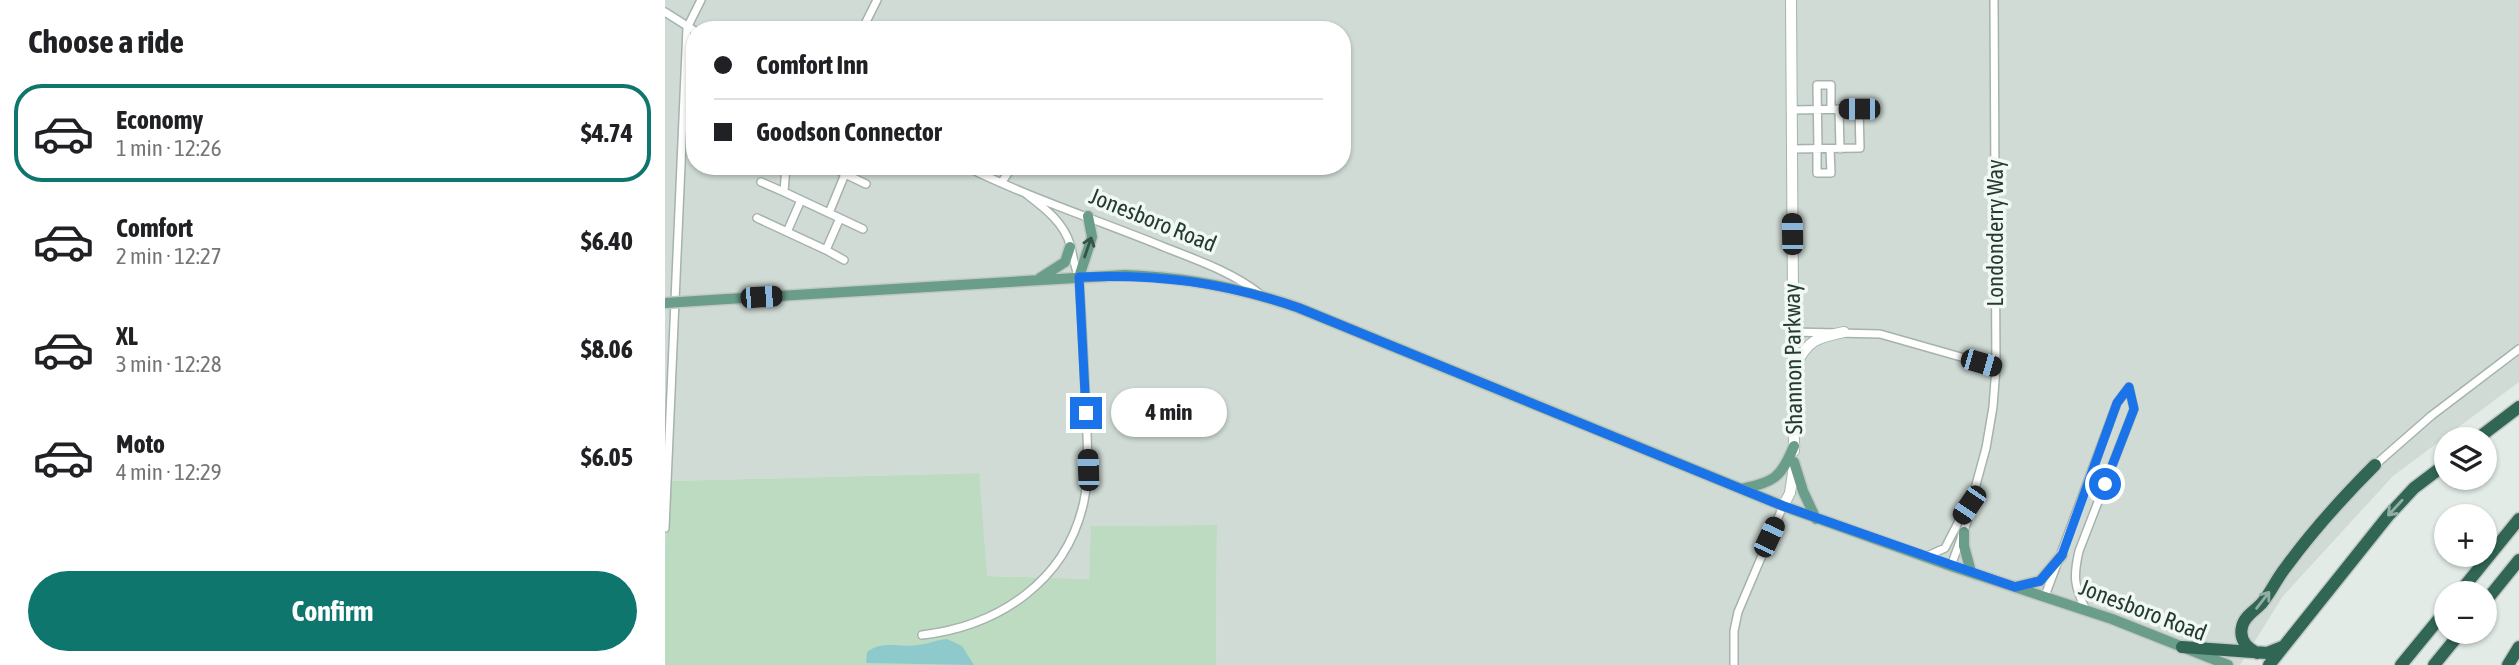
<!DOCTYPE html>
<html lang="en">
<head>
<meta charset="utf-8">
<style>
	body { margin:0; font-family:"Asap Condensed",sans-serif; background:#f6f6f6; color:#202124; height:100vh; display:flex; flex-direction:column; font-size:26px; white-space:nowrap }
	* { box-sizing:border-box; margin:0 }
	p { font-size:23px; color:#757577 }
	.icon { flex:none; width:38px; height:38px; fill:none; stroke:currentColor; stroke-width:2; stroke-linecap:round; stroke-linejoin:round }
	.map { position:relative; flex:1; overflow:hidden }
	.side { display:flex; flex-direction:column; background:#fff; width:665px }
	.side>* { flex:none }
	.hud { position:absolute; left:21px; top:21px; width:665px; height:154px; border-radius:28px; box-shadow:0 2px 5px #0004; display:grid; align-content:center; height:154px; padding:0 28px; background:#fff }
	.tools { position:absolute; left:1769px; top:427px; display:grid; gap:14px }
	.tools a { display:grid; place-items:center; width:63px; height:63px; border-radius:50%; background:#fff; box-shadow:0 2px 5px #0004; font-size:35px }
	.end { position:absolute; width:32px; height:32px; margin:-16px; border:9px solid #1a73e8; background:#fff; box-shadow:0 0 0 4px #fff }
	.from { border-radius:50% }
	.bubble { position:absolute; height:49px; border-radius:24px; background:#fff; box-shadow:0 2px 5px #0004; font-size:23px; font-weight:700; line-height:49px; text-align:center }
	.car { position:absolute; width:21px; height:42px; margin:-21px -10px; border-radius:9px; box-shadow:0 0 5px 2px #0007; background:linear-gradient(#222 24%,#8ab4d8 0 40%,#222 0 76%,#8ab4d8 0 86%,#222 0) }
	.hud b { display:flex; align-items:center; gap:24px; height:66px; font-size:26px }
	.hud b+b { border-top:2px solid #e0e0e0 }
	.hud i { width:18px; height:18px; background:#202124 }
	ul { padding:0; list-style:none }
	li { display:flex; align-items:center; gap:21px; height:98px; margin:0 14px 10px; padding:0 14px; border:4px solid transparent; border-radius:28px }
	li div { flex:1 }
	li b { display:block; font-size:26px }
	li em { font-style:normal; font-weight:700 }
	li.current { border-color:#0f766e }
	li>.icon { width:63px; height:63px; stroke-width:1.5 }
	h2 { padding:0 28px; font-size:32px; line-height:84px }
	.button { display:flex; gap:14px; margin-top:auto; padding:14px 28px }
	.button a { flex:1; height:80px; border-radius:42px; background:#0f766e; color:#fff; font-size:28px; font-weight:700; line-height:80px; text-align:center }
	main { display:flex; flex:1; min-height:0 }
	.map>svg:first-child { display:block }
	.built { fill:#d0dbd5; fill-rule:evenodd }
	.green { fill:#bcdbc1 }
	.water { fill:#8ecacc }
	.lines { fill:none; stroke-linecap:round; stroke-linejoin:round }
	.street-casing { stroke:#a5b3ac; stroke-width:10 }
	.secondary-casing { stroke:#a1b6ac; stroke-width:12 }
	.primary-casing { stroke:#c1c8c6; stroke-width:13 }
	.highway-casing { stroke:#c1c8c6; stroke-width:15 }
	.street { stroke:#fff; stroke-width:7 }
	.secondary { stroke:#fff; stroke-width:10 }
	.primary { stroke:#6a9d8a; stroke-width:10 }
	.highway { stroke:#316554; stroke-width:12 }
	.primary-bridge-casing { stroke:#c1c8c6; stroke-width:13; stroke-linecap:butt }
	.primary-bridge { stroke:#6a9d8a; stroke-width:10 }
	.oneway { stroke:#355448 }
	.oneway2 { stroke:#92aea4 }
	.route { stroke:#1a73e8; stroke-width:9 }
	.labels { text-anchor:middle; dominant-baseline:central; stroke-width:7; stroke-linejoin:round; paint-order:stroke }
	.street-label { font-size:23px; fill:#233b32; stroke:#f2f8f4 }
</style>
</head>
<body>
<main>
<section class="side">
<h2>Choose a ride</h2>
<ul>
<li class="current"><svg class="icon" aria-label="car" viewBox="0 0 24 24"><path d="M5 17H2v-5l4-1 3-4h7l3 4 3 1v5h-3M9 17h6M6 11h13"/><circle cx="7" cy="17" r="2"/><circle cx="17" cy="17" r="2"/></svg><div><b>Economy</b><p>1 min · 12:26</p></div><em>$4.74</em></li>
<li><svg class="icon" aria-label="car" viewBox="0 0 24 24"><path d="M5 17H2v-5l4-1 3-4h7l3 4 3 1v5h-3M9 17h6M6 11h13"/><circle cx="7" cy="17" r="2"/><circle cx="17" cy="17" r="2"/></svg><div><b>Comfort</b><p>2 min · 12:27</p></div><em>$6.40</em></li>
<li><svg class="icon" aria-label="car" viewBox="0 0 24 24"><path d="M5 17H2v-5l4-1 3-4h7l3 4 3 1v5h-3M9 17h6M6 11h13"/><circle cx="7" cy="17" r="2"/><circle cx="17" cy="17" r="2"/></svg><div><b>XL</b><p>3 min · 12:28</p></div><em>$8.06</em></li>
<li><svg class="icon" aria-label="car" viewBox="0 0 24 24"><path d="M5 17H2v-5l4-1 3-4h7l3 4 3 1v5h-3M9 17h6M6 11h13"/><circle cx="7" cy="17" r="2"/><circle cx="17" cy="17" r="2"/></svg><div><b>Moto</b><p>4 min · 12:29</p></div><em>$6.05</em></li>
</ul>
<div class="button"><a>Confirm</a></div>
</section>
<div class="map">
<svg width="1854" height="665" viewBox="0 0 1854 665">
	<rect width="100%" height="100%" fill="#e2ebe6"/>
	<!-- built -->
	<path class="built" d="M0,0H1854V382L1728,476L1618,596L1575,665H551L552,525L427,526L424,579L321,576L313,473L7,481L0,549ZM30,30H677V166H30Z"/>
	<!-- green -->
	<path class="green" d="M314,473L322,576L424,579L426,526L552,525L551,665H0V549L6,481Z"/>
	<!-- water -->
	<path class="water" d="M282,639L297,646L309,665L201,663L202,652C218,640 233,648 253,645C263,644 271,640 282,639Z"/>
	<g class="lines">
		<defs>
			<path id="street" d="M0,12L30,31
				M197,30L212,0
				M1174,109L1175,149
				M1127,110L1194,109L1195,148L1127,149
				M1152,149V173H1166L1165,149
				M1153,149L1152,85H1166V109
				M300,166C364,198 433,220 499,247C532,260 567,272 595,294
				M180,174L201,184
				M96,182L119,192L121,166
				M336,183L348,166
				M119,192L198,229
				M164,213L180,174L166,166
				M92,218L161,250
				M175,218L161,250L179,260
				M122,232L136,200
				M1128,332L1215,334L1331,367
				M1710,465L1766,416L1854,349
				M0,528L22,28L36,0
				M1260,557L1280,548L1309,492L1321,448L1328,407L1331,367L1329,0
				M1286,566L1302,522L1304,507
				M1380,596L1452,403L1464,387
				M1421,610C1409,586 1408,577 1414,551L1469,409L1464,387
				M257,635C334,626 402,581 419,501C425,471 422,441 421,410C419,366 417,321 414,277C409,266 408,255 405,244C398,221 378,207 360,193
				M1069,665V631L1073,612L1118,506"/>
			<path id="secondary" d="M1126,0L1129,451
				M1130,366C1143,340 1151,338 1179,332
				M1118,506L1125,493L1129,466"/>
			<path id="primary" d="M414,277L427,237L423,216
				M375,278L400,262L405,247
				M46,300L460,275C520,277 577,288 634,308L1118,506L1286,566L1447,619L1563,665
				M1129,462L1138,491L1151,519
				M1076,489C1109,482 1116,478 1129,446
				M1299,532V546L1306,572
				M1350,587L1375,581L1397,555"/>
			<path id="highway" d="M1812,439L1854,407
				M1794,593L1854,519
				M1820,602L1854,560
				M1517,647L1602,653L1617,647
				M1592,653C1582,648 1574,639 1577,627C1579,616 1590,611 1597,603C1606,592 1612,578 1621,567C1648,530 1678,497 1710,465
				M1604,665L1723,516L1749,488L1782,463
				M1736,665L1782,609
				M1769,665L1796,632
				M1843,665L1854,647"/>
		</defs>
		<!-- street casing -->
		<use href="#street" class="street-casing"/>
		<!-- secondary casing -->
		<use href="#secondary" class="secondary-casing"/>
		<!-- primary casing -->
		<use href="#primary" class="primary-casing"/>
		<!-- highway casing -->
		<use href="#highway" class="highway-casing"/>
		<!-- street -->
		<use href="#street" class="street"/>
		<!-- secondary -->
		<use href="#secondary" class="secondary"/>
		<!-- primary -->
		<use href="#primary" class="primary"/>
		<!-- highway -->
		<use href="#highway" class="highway"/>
		<defs>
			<path id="primary-bridge" d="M0,303L46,300"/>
		</defs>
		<!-- primary-bridge casing -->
		<use href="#primary-bridge" class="primary-bridge-casing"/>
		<!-- primary-bridge -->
		<use href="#primary-bridge" class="primary-bridge"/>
	</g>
	<!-- one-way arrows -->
	<defs><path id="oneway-shaft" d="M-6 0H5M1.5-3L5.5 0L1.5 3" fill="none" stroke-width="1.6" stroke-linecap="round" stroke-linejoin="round" transform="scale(1.75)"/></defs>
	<use class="oneway" href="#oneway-shaft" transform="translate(423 247) rotate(-71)"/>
	<g class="oneway2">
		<use href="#oneway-shaft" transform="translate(1730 508) rotate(133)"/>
		<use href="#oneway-shaft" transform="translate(1598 600) rotate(-52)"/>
	</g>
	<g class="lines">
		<!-- route -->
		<path class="route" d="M421,413L414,277C494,274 558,282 634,308L1118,506L1350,587L1375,581L1397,555L1452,403L1464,387L1469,409L1440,484"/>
	</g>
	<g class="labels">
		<!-- street labels -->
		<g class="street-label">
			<text transform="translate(488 220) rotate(22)">Jonesboro Road</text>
			<text transform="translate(1330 233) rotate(-90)">Londonderry Way</text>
			<text transform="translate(1128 359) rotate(-91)">Shannon Parkway</text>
			<text transform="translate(1478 610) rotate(21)">Jonesboro Road</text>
		</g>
	</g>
</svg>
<div class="tools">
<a><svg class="icon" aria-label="layers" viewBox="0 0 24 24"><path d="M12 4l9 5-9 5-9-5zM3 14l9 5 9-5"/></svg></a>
<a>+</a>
<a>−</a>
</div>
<i class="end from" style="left:1440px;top:484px"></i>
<i class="end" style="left:421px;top:413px"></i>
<div class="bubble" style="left:446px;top:388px;width:116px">4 min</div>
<i class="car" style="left:1194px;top:109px;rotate:270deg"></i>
<i class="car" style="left:1127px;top:234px;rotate:359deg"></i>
<i class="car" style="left:96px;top:297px;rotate:86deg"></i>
<i class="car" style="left:1316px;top:363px;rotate:106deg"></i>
<i class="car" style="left:423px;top:470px;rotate:358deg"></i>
<i class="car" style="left:1304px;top:505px;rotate:214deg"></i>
<i class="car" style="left:1104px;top:537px;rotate:25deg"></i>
<div class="hud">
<b><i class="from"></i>Comfort Inn</b>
<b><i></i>Goodson Connector</b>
</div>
</div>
</main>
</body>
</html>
